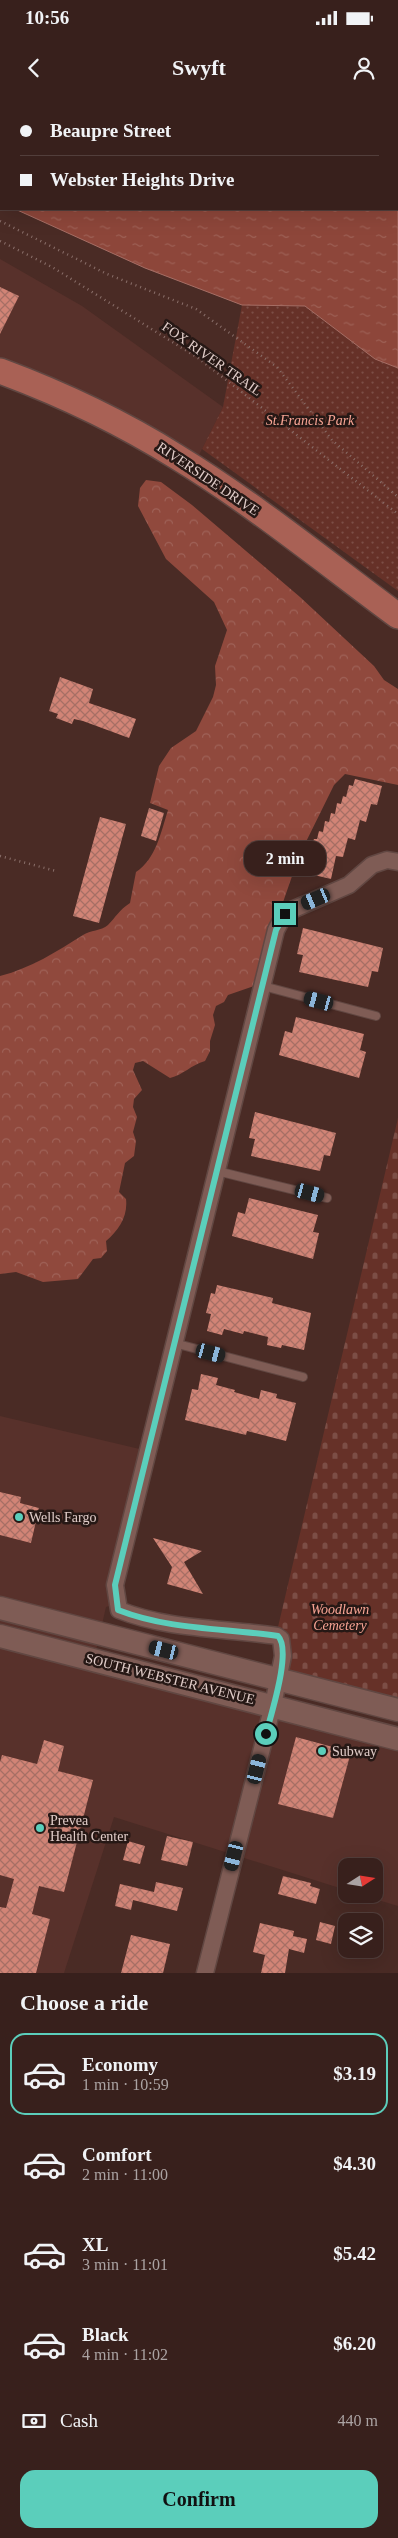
<!DOCTYPE html>
<html lang="en">
<head>
<meta charset="utf-8">
<style>
	body { margin:0; font-family:Georgia,serif; background:#432d29; color:#f1f3f6; height:100vh; display:flex; flex-direction:column; font-size:19px; white-space:nowrap }
	* { box-sizing:border-box; margin:0 }
	p { font-size:16px; color:#aba3a3 }
	.icon { flex:none; width:28px; height:28px; fill:none; stroke:currentColor; stroke-width:2; stroke-linecap:round; stroke-linejoin:round }
	.map { position:relative; height:1873px; overflow:hidden }
	.drawer { display:flex; flex-direction:column; background:#38201c; flex:1 }
	.drawer>* { flex:none }
	.guide { position:absolute; left:0px; top:0px; width:399px; height:110px; box-shadow:0 5px 20px #0002,0 0 0 1px #523e3b; display:grid; align-content:center; height:110px; padding:0 20px; background:#38201c }
	.needle { width:32px; rotate:78deg }
	.fabs { position:absolute; left:338px; top:1758px; display:grid; gap:10px }
	.fabs a { display:grid; place-items:center; width:45px; height:45px; border-radius:10px; background:#38201c; box-shadow:0 5px 20px #0002,0 0 0 1px #523e3b; font-size:25px }
	.end { position:absolute; width:22px; height:22px; margin:-11px; border:6px solid #5bcebb; background:#111; box-shadow:0 0 0 2px #111 }
	.from { border-radius:50% }
	.bubble { position:absolute; height:35px; border-radius:15px; background:#38201c; box-shadow:0 5px 20px #0002,0 0 0 1px #523e3b; font-size:16px; font-weight:700; line-height:35px; text-align:center }
	.car { position:absolute; width:15px; height:30px; margin:-15px -8px; border-radius:6px; box-shadow:0 0 4px 1px #0007; background:linear-gradient(#222 24%,#8ab4d8 0 40%,#222 0 76%,#8ab4d8 0 86%,#222 0) }
	.guide b { display:flex; align-items:center; gap:18px; height:48px; font-size:19px }
	.guide b+b { border-top:1px solid #523e3b }
	.guide i { width:12px; height:12px; background:#f1f3f6 }
	ul { padding:0; list-style:none }
	li { display:flex; align-items:center; gap:15px; height:82px; margin:0 10px 8px; padding:0 10px; border:2px solid transparent; border-radius:15px }
	li div { flex:1 }
	li b { display:block; font-size:19px }
	li em { font-style:normal; font-weight:700 }
	li.active { border-color:#5bcebb }
	li>.icon { width:45px; height:45px; stroke-width:1.5 }
	h2 { padding:0 20px; font-size:22px; line-height:60px }
	.pay { display:flex; align-items:center; gap:12px; height:55px; padding:0 20px; font-size:19px }
	.pay p { margin-inline-start:auto }
	.primary-button { display:flex; gap:10px; margin-top:auto; padding:10px 20px }
	.primary-button a { flex:1; height:58px; border-radius:15px; background:#5bcebb; color:#111; font-size:20px; font-weight:700; line-height:58px; text-align:center }
	.status { display:flex; justify-content:space-between; align-items:center; height:35px; padding:0 25px; background:#38201c; direction:ltr }
	.status svg { height:14px; fill:currentColor }
	header { display:flex; justify-content:space-between; align-items:center; height:65px; padding:0 20px; background:#38201c; font-size:22px; font-weight:700 }
	.map>svg:first-child { display:block }
	.built { fill:#58312b }
	.forest { fill:url(#forest-crowns) }
	.cemetery { fill:url(#cemetery-stones) }
	.park { fill:url(#park-dots) }
	.water { fill:url(#water-ripples); stroke:#a66e65 }
	.building { fill:url(#building-cross-hatch) }
	.lines { fill:none; stroke-linecap:round; stroke-linejoin:round }
	.service-casing { stroke:#614742; stroke-width:10 }
	.minor-casing { stroke:#614742; stroke-width:19 }
	.secondary-casing { stroke:#614742; stroke-width:25 }
	.primary-casing { stroke:#614742; stroke-width:28 }
	.path { stroke:#8b706b; stroke-width:2.5; stroke-dasharray:1 4; stroke-linecap:butt }
	.service { stroke:#7f5c55; stroke-width:8 }
	.minor { stroke:#7f5c55; stroke-width:16 }
	.secondary { stroke:#7f5c55; stroke-width:22 }
	.primary { stroke:#a96155; stroke-width:25 }
	.route { stroke:#5bcebb; stroke-width:6 }
	.poi-dot { fill:#5bcebb; stroke:#261815; stroke-width:2 }
	.labels { text-anchor:middle; dominant-baseline:central; stroke-width:5; stroke-linejoin:round; paint-order:stroke }
	.street-label { font-size:14px; fill:#e0ccc8; stroke:#261815 }
	.park-label { font-size:14px; font-style:italic; fill:#f9a595; stroke:#261815 }
	.poi-label { font-size:14px; fill:#e0ccc8; stroke:#261815; text-anchor:start }
</style>
</head>
<body>
<div class="status"><b>10:56</b><svg viewBox="0 0 49 12"><path d="M0 12V9h3v3zM5 12V6h3v6zM10 12V3h3v9zM15 12V0h3v12zM26 1h20v11H26zM47 4h2v5h-2z"/></svg></div>
<header><svg class="icon" aria-label="back" viewBox="0 0 24 24"><path d="M15 5l-7 7 7 7"/></svg>Swyft<svg class="icon" aria-label="person" viewBox="0 0 24 24"><circle cx="12" cy="8" r="4"/><path d="M4 21q1-7 8-7t8 7"/></svg></header>
<div class="map">
<svg width="398" height="1873" viewBox="0 0 398 1873">
	<defs>
		<pattern id="forest-crowns" width="20" height="18" patternUnits="userSpaceOnUse" patternTransform="scale(1.25)"><rect width="20" height="18" fill="#90493d"/><path d="M2 6a3 3 0 1 1 6 0M12 15a3 3 0 1 1 6 0" fill="none" stroke="#9f6258"/></pattern>
		<pattern id="cemetery-stones" width="16" height="16" patternUnits="userSpaceOnUse" patternTransform="scale(1.25)"><rect width="16" height="16" fill="#663128"/><path d="M2 7V4a2 2 0 0 1 4 0v3zM10 15v-3a2 2 0 0 1 4 0v3z" fill="#7c4e46"/></pattern>
		<pattern id="park-dots" width="8" height="8" patternUnits="userSpaceOnUse" patternTransform="scale(1.25)"><rect width="8" height="8" fill="#663128"/><path d="M2 2h.1M6 6h.1" fill="none" stroke="#7c4e46" stroke-width="1.8" stroke-linecap="round"/></pattern>
		<pattern id="water-ripples" width="26" height="14" patternUnits="userSpaceOnUse" patternTransform="scale(1.25)"><rect width="26" height="14" fill="#8d463a"/><path d="M2 4q2-2 4 0t4 0M15 11q2-2 4 0t4 0" fill="none" stroke="#9d6055"/></pattern>
		<pattern id="building-cross-hatch" width="8" height="8" patternUnits="userSpaceOnUse" patternTransform="scale(1.25)"><rect width="8" height="8" fill="#d18476"/><path d="M0 0l8 8M0 8l8-8" fill="none" stroke="#a66f65"/></pattern>
	</defs>
	<rect width="100%" height="100%" fill="#4a2b25"/>
	<!-- built -->
	<path class="built" d="M0,159L82,206L223,307L193,367L0,271Z
		M0,1316L148,1351L118,1503L106,1507L94,1559L398,1639V1806L358,1794H374V1766H346V1790L114,1717L64,1873H0Z"/>
	<!-- forest -->
	<path class="forest" d="M146,380L161,382L192,405L300,497L374,566L384,580L398,589V685L345,674L334,685L299,756L254,886L228,895L224,902L216,906L213,915L215,925L210,941V951L205,961C191,965 183,975 170,978L143,961L135,963L133,970L142,990L134,999L133,1007L137,1017L133,1032L136,1041L134,1056L125,1063L119,1092L126,1099C128,1116 119,1130 106,1141L107,1151L101,1158L93,1159L78,1179L43,1182L16,1172L0,1174V876C31,868 56,852 83,835C90,830 101,831 108,825C116,817 119,810 130,803L136,772C156,759 161,732 168,710L150,703L159,666L171,648L196,631L213,597L216,585L215,566L227,530L214,502L166,459L138,406L140,388Z"/>
	<!-- cemetery -->
	<path class="cemetery" d="M398,1018V1617L286,1588L291,1548L278,1527Z"/>
	<!-- park -->
	<path class="park" d="M242,205L305,206L375,259L398,268V491L202,349L223,307Z"/>
	<!-- water -->
	<path class="water" d="M0,0H398V268L375,259L305,206L242,205L145,168L15,109H398V1H1V102Z"/>
	<!-- building -->
	<path class="building" d="M0,187L19,196L0,234Z
		M60,577L93,589L89,603L136,619L129,638L83,621L74,619L72,624L56,618L58,614L49,611Z
		M355,679L382,686L377,705L371,704L366,722L360,720L355,740L348,738L343,757L336,756L331,779L297,771L301,756L306,758L314,739H317L319,731L323,732L325,721L329,722L331,713L335,714L337,703L341,704L343,696L346,697L349,685L353,686Z
		M149,708L164,713L156,741L141,736Z
		M100,717L126,724L99,823L73,816Z
		M303,828L383,848L378,872L372,871L368,887L299,872L303,855L297,854Z
		M296,917L364,934L360,950L366,952L359,978L279,955L285,931L292,933Z
		M255,1012L336,1033L330,1056L324,1055L320,1071L251,1056L255,1039L249,1038Z
		M249,1098L318,1115L313,1132L319,1133L313,1159L232,1136L238,1112L245,1114Z
		M217,1185L273,1198L272,1203L311,1213L304,1250L282,1245L281,1248L267,1245L268,1237L244,1231L243,1234L224,1229L222,1235L207,1231L211,1214L206,1213L211,1193L215,1194Z
		M201,1274L218,1278L216,1285L235,1290L234,1292L259,1299L261,1290L277,1294L276,1298L296,1303L286,1341L247,1331L246,1335L185,1320L192,1289L198,1290Z
		M0,1392L21,1397L20,1403L39,1408L31,1443L0,1435Z
		M153,1438L202,1451L184,1462L203,1494L167,1484L172,1467Z
		M296,1637L351,1652L333,1718L278,1704Z
		M44,1640L64,1646L58,1671L93,1680L64,1792L39,1786L32,1814L50,1819L36,1873H0V1807L6,1808L14,1779L0,1775V1662L2,1655L37,1664Z
		M167,1736L193,1742L187,1766L161,1760Z
		M128,1741L145,1746L140,1764L123,1760Z
		M283,1776L311,1783L310,1786L320,1789L316,1804L278,1794Z
		M156,1782L183,1788L177,1811L133,1800L131,1810L115,1806L120,1784L154,1792Z
		M320,1822L335,1826L331,1844L316,1840Z
		M260,1823L294,1831L293,1836L307,1839L304,1853L289,1849L285,1873H261L265,1855L253,1852Z
		M131,1835L170,1844L163,1873H121Z"/>
	<g class="lines">
		<defs>
			<path id="service" d="M263,886L376,916
				M217,1071L327,1098
				M174,1243L303,1277"/>
			<path id="minor" d="M205,1873L273,1605L283,1556L281,1539L277,1536C224,1528 169,1530 119,1510L115,1485L276,830L285,813L349,785L372,765L387,760L398,762"/>
			<path id="secondary" d="M0,1508L398,1610
				M0,1536L398,1639"/>
			<path id="primary" d="M0,271C62,294 121,322 177,357C254,404 325,462 398,516"/>
		</defs>
		<!-- service casing -->
		<use href="#service" class="service-casing"/>
		<!-- minor casing -->
		<use href="#minor" class="minor-casing"/>
		<!-- secondary casing -->
		<use href="#secondary" class="secondary-casing"/>
		<!-- primary casing -->
		<use href="#primary" class="primary-casing"/>
		<!-- path -->
		<path class="path" d="M0,121L107,174L196,209L277,267L332,340L398,397
			M0,141L52,167L198,258L398,414
			M0,756L56,771"/>
		<!-- service -->
		<use href="#service" class="service"/>
		<!-- minor -->
		<use href="#minor" class="minor"/>
		<!-- secondary -->
		<use href="#secondary" class="secondary"/>
		<!-- primary -->
		<use href="#primary" class="primary"/>
	</g>
	<g class="lines">
		<!-- route -->
		<path class="route" d="M266,1634C271,1614 292,1550 278,1536C224,1528 169,1530 118,1510L115,1485L276,830L285,814"/>
	</g>
	<!-- markers -->
	<g class="poi-dot">
		<circle cx="19" cy="1417" r="5"/>
		<circle cx="322" cy="1651" r="5"/>
		<circle cx="40" cy="1728" r="5"/>
	</g>
	<g class="labels">
		<!-- street labels -->
		<g class="street-label">
			<text transform="translate(212 259) rotate(35)">FOX RIVER TRAIL</text>
			<text transform="translate(208 379) rotate(34)">RIVERSIDE DRIVE</text>
			<text transform="translate(170 1579) rotate(14)">SOUTH WEBSTER AVENUE</text>
		</g>
		<!-- park labels -->
		<g class="park-label">
			<text x="310" y="320">St.Francis Park</text>
			<text x="340" y="1509">Woodlawn<tspan x="340" dy="16">Cemetery</tspan></text>
		</g>
		<!-- poi labels -->
		<g class="poi-label">
			<text x="29" y="1417">Wells Fargo</text>
			<text x="332" y="1651">Subway</text>
			<text x="50" y="1720">Prevea<tspan x="50" dy="16">Health Center</tspan></text>
		</g>
	</g>
</svg>
<div class="fabs">
<a><svg class="needle" viewBox="-14 -14 28 28"><path d="M0-13l5 13h-10z" fill="#e53935"/><path d="M0 13l5-13h-10z" fill="#aba3a3"/></svg></a>
<a><svg class="icon" aria-label="layers" viewBox="0 0 24 24"><path d="M12 4l9 5-9 5-9-5zM3 14l9 5 9-5"/></svg></a>
</div>
<i class="end from" style="left:266px;top:1634px"></i>
<i class="end" style="left:285px;top:814px"></i>
<div class="bubble" style="left:244px;top:741px;width:82px">2 min</div>
<i class="car" style="left:316px;top:799px;rotate:247deg"></i>
<i class="car" style="left:319px;top:901px;rotate:285deg"></i>
<i class="car" style="left:310px;top:1093px;rotate:105deg"></i>
<i class="car" style="left:211px;top:1253px;rotate:105deg"></i>
<i class="car" style="left:164px;top:1550px;rotate:284deg"></i>
<i class="car" style="left:257px;top:1669px;rotate:14deg"></i>
<i class="car" style="left:234px;top:1756px;rotate:194deg"></i>
<div class="guide">
<b><i class="from"></i>Beaupre Street</b>
<b><i></i>Webster Heights Drive</b>
</div>
</div>
<section class="drawer">
<h2>Choose a ride</h2>
<ul>
<li class="active"><svg class="icon" aria-label="car" viewBox="0 0 24 24"><path d="M5 17H2v-5l4-1 3-4h7l3 4 3 1v5h-3M9 17h6M6 11h13"/><circle cx="7" cy="17" r="2"/><circle cx="17" cy="17" r="2"/></svg><div><b>Economy</b><p>1 min · 10:59</p></div><em>$3.19</em></li>
<li><svg class="icon" aria-label="car" viewBox="0 0 24 24"><path d="M5 17H2v-5l4-1 3-4h7l3 4 3 1v5h-3M9 17h6M6 11h13"/><circle cx="7" cy="17" r="2"/><circle cx="17" cy="17" r="2"/></svg><div><b>Comfort</b><p>2 min · 11:00</p></div><em>$4.30</em></li>
<li><svg class="icon" aria-label="car" viewBox="0 0 24 24"><path d="M5 17H2v-5l4-1 3-4h7l3 4 3 1v5h-3M9 17h6M6 11h13"/><circle cx="7" cy="17" r="2"/><circle cx="17" cy="17" r="2"/></svg><div><b>XL</b><p>3 min · 11:01</p></div><em>$5.42</em></li>
<li><svg class="icon" aria-label="car" viewBox="0 0 24 24"><path d="M5 17H2v-5l4-1 3-4h7l3 4 3 1v5h-3M9 17h6M6 11h13"/><circle cx="7" cy="17" r="2"/><circle cx="17" cy="17" r="2"/></svg><div><b>Black</b><p>4 min · 11:02</p></div><em>$6.20</em></li>
</ul>
<div class="pay"><svg class="icon" aria-label="cash" viewBox="0 0 24 24"><path d="M3 7h18v10H3z"/><circle cx="12" cy="12" r="2"/></svg>Cash<p>440 m</p></div>
<div class="primary-button"><a>Confirm</a></div>
</section>
</body>
</html>
